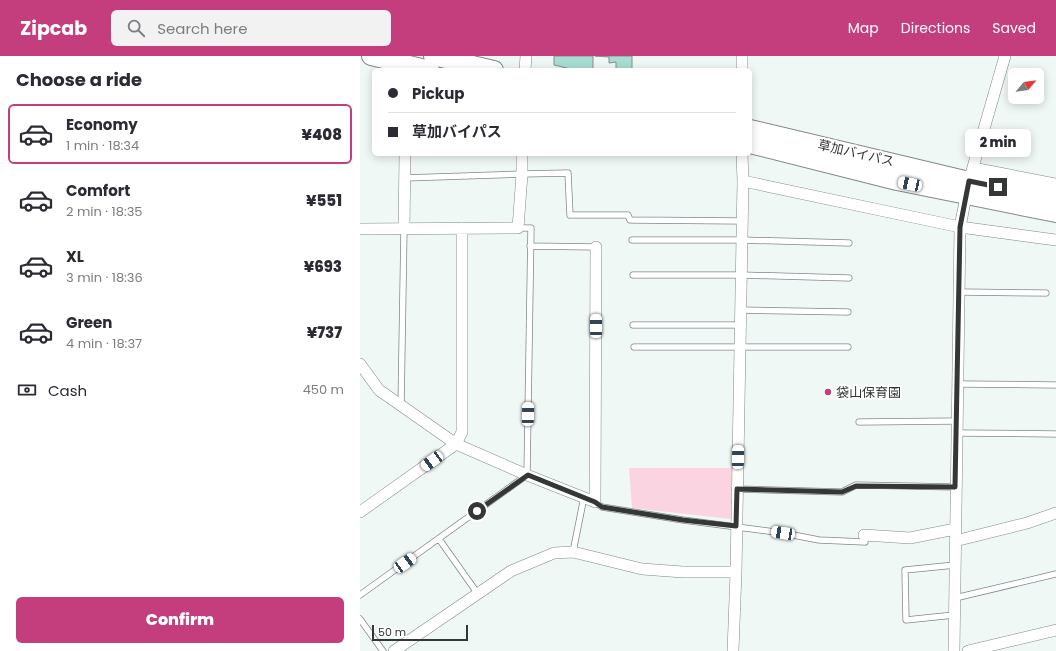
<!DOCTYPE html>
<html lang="en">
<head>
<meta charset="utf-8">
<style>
	body { margin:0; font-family:Poppins,"Noto Sans JP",sans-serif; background:#f2f2f3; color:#2b2b33; height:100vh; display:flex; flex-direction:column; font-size:15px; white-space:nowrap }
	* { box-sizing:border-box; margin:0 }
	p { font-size:13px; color:#7c7c81 }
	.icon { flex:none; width:22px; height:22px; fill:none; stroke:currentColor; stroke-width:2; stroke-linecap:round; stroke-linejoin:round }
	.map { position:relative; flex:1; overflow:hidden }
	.drawer { display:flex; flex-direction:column; background:#fff; width:360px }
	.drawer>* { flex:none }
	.banner { position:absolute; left:12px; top:12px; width:380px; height:88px; border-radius:6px; box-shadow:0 2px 10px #0003; display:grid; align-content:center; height:88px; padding:0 16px; background:#fff }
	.needle { width:26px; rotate:61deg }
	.tools { position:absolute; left:648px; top:12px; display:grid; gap:8px }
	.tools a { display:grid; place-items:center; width:36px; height:36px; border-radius:6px; background:#fff; box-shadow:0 2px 10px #0003; font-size:20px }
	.scale { position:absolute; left:12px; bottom:10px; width:96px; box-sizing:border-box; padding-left:4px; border:2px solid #343736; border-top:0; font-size:11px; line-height:14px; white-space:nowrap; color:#343736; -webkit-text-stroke:3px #fff; paint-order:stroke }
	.end { position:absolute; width:18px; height:18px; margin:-9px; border:5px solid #343736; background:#fff; box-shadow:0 0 0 2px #fff }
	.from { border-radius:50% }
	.bubble { position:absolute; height:28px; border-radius:6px; background:#fff; box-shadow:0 2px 10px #0003; font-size:13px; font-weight:800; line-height:28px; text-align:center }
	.car { position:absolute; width:12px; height:24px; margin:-12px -6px; border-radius:5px; box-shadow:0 0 3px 1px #0007; background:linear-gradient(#fff 24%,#345 0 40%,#fff 0 76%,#345 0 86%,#fff 0) }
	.banner b { display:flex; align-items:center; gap:14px; height:38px; font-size:15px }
	.banner b+b { border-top:1px solid #e1e1e2 }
	.banner i { width:10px; height:10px; background:#2b2b33 }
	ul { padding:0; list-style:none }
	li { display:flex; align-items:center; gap:12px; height:60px; margin:0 8px 6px; padding:0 8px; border:2px solid transparent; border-radius:6px }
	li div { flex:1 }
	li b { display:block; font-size:15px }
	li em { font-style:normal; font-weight:800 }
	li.selected { border-color:#c43d7d }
	li>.icon { width:36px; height:36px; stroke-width:1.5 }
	h2 { padding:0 16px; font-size:18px; line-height:48px }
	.pay { display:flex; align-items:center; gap:10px; height:44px; padding:0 16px; font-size:15px }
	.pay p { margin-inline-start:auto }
	.primary-button { display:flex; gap:8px; margin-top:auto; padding:8px 16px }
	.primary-button a { flex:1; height:46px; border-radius:6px; background:#c43d7d; color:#fff; font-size:16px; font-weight:800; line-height:46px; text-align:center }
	header { display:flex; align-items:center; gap:24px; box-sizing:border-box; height:56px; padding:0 20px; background:#c43d7d; color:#fff }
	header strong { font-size:19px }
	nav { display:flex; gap:22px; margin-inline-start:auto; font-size:14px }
	.search { width:280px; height:36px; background:#f2f2f3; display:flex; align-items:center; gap:10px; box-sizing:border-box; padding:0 14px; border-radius:6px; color:#7c7c81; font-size:15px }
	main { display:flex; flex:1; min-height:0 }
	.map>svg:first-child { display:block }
	.green { fill:#fbd4e2 }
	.building { fill:#a7ddd3; stroke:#868e8c }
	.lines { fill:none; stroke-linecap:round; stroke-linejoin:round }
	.service-casing { stroke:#818887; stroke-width:7 }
	.minor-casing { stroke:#818887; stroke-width:12 }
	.trunk-casing { stroke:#818887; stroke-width:20 }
	.service { stroke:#fff; stroke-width:5.5 }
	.minor { stroke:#fff; stroke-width:11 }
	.trunk { stroke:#fff; stroke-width:18 }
	.route { stroke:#343736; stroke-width:5 }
	.poi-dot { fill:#c43d7d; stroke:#fff; stroke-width:1.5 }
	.labels { text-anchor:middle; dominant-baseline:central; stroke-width:4; stroke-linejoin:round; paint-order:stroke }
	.street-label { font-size:13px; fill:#343736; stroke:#fff }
	.poi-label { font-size:13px; fill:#343736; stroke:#fff; text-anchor:start }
</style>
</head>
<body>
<header>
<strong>Zipcab</strong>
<div class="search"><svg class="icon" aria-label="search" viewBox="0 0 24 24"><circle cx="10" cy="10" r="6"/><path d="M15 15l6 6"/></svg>Search here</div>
<nav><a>Map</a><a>Directions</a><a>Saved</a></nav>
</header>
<main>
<section class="drawer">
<h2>Choose a ride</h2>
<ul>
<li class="selected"><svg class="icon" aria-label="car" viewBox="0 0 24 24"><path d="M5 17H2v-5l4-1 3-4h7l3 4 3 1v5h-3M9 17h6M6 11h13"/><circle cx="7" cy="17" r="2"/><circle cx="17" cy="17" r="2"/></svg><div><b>Economy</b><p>1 min · 18:34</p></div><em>¥408</em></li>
<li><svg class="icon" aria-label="car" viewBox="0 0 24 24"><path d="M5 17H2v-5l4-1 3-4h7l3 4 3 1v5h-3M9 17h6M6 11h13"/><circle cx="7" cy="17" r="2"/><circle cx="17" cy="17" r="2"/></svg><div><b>Comfort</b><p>2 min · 18:35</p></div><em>¥551</em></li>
<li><svg class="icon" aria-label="car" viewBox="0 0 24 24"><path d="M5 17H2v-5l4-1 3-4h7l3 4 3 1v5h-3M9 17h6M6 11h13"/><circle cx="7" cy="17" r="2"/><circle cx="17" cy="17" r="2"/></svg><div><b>XL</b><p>3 min · 18:36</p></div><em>¥693</em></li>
<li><svg class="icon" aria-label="car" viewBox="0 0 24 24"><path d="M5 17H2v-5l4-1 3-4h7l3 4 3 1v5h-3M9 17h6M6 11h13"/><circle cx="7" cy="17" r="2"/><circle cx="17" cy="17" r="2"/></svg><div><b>Green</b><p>4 min · 18:37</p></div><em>¥737</em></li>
</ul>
<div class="pay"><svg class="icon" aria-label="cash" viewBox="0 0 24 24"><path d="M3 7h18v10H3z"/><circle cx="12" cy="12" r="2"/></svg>Cash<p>450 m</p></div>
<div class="primary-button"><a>Confirm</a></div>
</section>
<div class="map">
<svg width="696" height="595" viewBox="0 0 696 595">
	<rect width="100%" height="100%" fill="#f0f8f6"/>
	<!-- green -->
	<path class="green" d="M269,412H372L371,463L272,452Z"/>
	<!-- building -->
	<path class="building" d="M194,0H233V14H215L194,9Z
		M235,0H272V14H256V6L249,7V1Z"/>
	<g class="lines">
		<defs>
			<path id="service" d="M44,122L162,118L208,117L210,159H268L270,164L382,165
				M272,184H381L489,187
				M170,190L236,191
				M273,219H381L489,222
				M599,236L686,237
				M380,254L488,256
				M273,269H380
				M274,291H488
				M597,328L696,329
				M41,350L44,173
				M499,366L597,365
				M596,377L696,378
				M377,433L482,436L496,429L595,431
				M235,446L242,451L323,464L423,477L459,484L505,486L504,479
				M79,483L118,538
				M213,496L224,441
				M0,539L167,419L171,172H158
				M595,542L696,518
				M594,559L546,564L545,514L595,509
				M0,563L23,595"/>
			<path id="minor" d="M382,0V14
				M165,14L166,0
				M613,112L696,128
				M383,125L600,171L696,184
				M0,173L158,172L162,118V98
				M44,173L45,98
				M0,308L19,334L96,388L167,419L235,446L236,191
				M0,456L96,388L102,376V172
				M504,479L550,482L595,473
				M595,485L667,467L696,457
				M34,595L151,515L194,497L213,496L282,513L323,516H376
				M373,595L376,516L383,125L382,98
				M594,595L600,171L609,125L645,0
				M608,595L696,574"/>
			<path id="trunk" d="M11,0L70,14
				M73,0L134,14
				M390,73L609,125L696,142
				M390,88L537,125L696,157"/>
		</defs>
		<!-- service casing -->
		<use href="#service" class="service-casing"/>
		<!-- minor casing -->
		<use href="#minor" class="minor-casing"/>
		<!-- trunk casing -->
		<use href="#trunk" class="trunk-casing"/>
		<!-- service -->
		<use href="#service" class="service"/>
		<!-- minor -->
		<use href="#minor" class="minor"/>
		<!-- trunk -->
		<use href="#trunk" class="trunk"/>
	</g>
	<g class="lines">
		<!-- route -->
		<path class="route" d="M117,455L168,419L235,446L242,451L323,464L376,470L377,433L482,436L496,430L595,431L600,171L609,125L638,131"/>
	</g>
	<!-- markers -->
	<circle class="poi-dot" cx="468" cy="336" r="4"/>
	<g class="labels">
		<!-- street labels -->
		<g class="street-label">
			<text transform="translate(496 97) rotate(13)">草加バイパス</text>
		</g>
		<!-- poi labels -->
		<g class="poi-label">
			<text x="476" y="336">袋山保育園</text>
		</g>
	</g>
</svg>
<div class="tools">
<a><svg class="needle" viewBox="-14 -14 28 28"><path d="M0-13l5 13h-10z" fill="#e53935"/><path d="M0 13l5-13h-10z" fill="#7c7c81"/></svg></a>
</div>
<div class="scale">50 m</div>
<i class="end from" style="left:117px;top:455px"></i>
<i class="end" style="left:638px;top:131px"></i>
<div class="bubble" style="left:605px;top:73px;width:66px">2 min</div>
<i class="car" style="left:550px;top:128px;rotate:282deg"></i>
<i class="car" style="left:236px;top:270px;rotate:0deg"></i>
<i class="car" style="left:168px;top:358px;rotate:1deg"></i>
<i class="car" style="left:378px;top:401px;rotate:1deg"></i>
<i class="car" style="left:72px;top:405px;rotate:234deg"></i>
<i class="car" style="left:423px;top:477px;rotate:279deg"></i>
<i class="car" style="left:45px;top:507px;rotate:55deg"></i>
<div class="banner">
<b><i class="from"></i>Pickup</b>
<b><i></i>草加バイパス</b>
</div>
</div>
</main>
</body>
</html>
